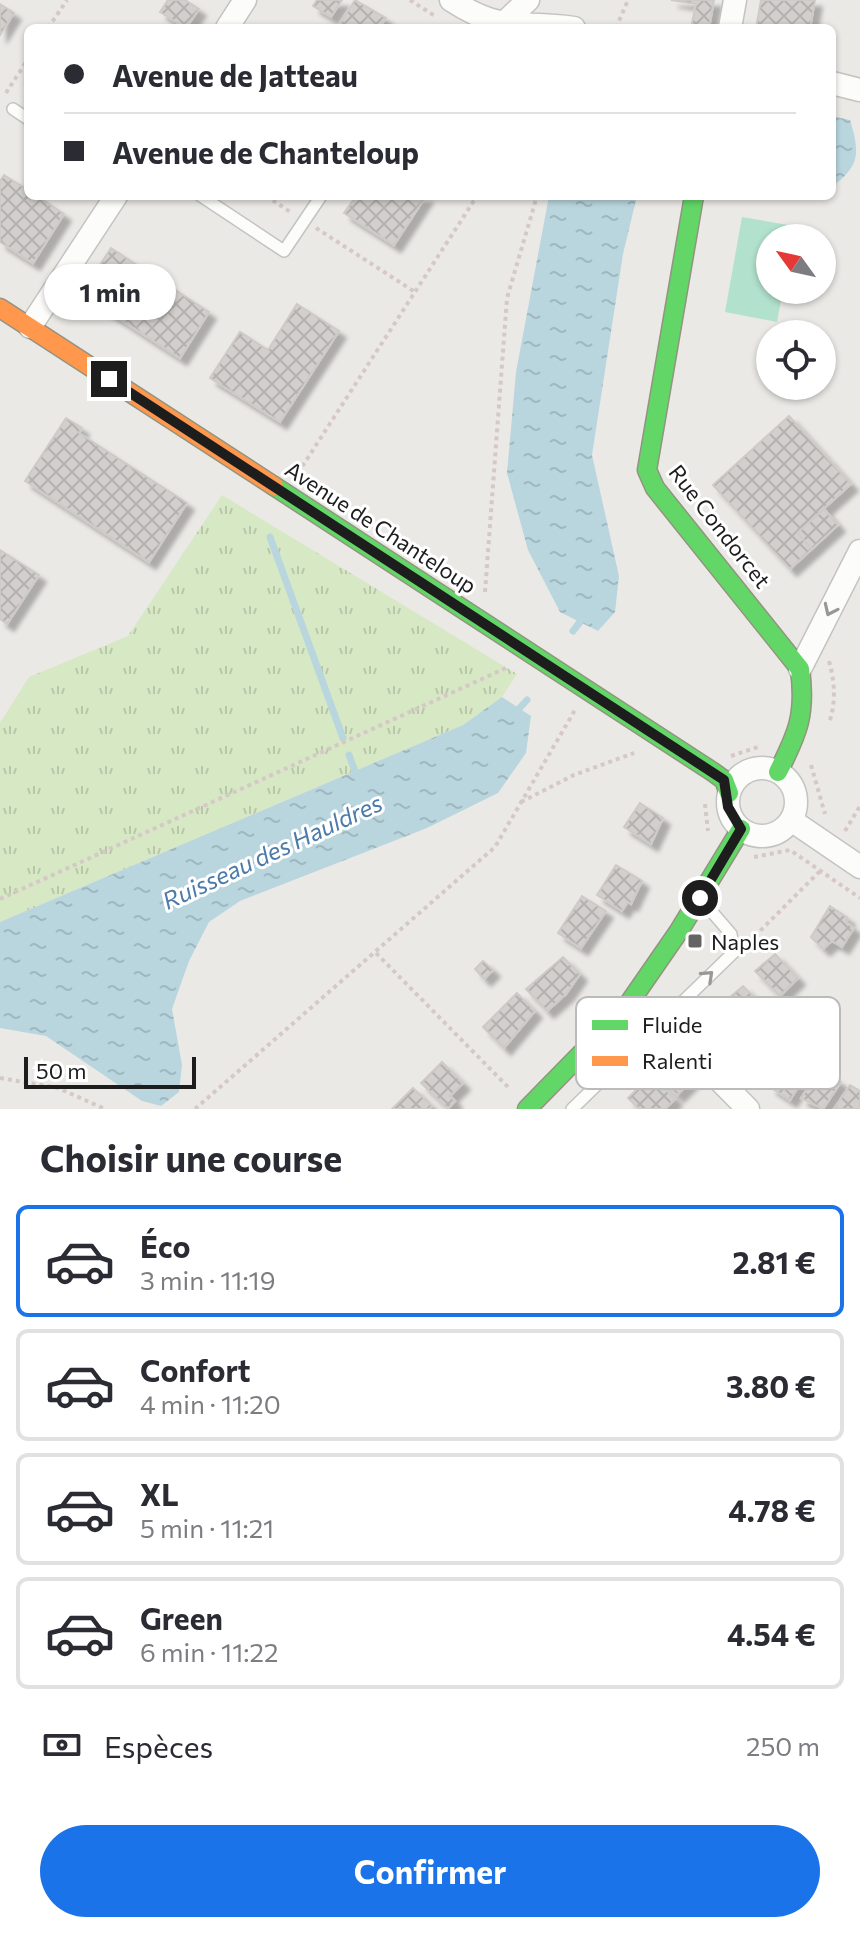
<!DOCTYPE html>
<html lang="fr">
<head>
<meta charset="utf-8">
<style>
	body { margin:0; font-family:Commissioner,sans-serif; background:#f2f2f3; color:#2b2b33; height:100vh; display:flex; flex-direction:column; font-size:30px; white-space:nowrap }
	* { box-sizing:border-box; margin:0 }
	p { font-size:26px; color:#7c7c81 }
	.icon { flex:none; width:44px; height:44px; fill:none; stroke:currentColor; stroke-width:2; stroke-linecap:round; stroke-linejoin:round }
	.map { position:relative; height:1109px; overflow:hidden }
	.drawer { display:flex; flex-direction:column; background:#fff; flex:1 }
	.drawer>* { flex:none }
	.hud { position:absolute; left:24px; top:24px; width:812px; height:176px; border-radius:12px; box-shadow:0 2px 6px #0004; display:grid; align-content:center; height:176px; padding:0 40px; background:#fff }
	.needle { width:52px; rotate:303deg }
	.fabs { position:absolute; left:756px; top:224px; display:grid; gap:16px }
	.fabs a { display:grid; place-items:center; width:80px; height:80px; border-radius:50%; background:#fff; box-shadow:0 2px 6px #0004; font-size:40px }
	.scale { position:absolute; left:24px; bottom:20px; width:172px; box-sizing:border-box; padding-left:8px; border:4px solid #1d1d1d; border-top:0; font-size:22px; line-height:28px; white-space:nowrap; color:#1d1d1d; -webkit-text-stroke:6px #fff; paint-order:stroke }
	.end { position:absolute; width:36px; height:36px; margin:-18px; border:10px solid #1d1d1d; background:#fff; box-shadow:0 0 0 4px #fff }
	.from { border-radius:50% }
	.bubble { position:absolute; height:56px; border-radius:28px; background:#fff; box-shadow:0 2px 6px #0004; font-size:26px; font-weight:700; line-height:56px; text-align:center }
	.hud b { display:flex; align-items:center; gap:28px; height:76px; font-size:30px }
	.hud b+b { border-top:2px solid #e1e1e2 }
	.hud i { width:20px; height:20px; background:#2b2b33 }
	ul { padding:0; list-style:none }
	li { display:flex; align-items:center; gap:24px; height:112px; margin:0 16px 12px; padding:0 24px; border:4px solid #e1e1e2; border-radius:12px }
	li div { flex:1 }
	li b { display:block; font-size:30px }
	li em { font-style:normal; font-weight:700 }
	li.current { border-color:#1a73e8 }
	li>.icon { width:72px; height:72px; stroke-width:1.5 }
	h2 { padding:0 40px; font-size:36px; line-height:96px }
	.pay { display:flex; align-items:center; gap:20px; height:88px; padding:0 40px; font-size:30px }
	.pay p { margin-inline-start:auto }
	.primary-button { display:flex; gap:16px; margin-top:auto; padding:16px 40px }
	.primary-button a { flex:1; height:92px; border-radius:48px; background:#1a73e8; color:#fff; font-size:32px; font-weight:700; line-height:92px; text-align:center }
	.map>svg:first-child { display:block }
	.grass { fill:url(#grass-tufts) }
	.pitch { fill:#b2e1ce }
	.water { fill:url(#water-ripples) }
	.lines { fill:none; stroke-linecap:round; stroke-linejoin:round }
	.stream { stroke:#b9d6de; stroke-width:7 }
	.building { fill:url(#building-cross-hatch); stroke:#cecbc7; stroke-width:2; filter:url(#shadow) }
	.lane-casing { stroke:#c4c3c2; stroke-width:14 }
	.street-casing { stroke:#c4c3c2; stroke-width:25 }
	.fast-casing { stroke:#92947f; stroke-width:21 }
	.slow-casing { stroke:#92947f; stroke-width:21 }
	.path { stroke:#d5c8c6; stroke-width:4; stroke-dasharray:4 4; stroke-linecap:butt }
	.lane { stroke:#fcfcfb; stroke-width:11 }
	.street { stroke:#fcfcfb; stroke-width:22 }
	.fast { stroke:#63d668; stroke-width:18 }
	.slow { stroke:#ff974d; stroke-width:18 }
	.oneway { stroke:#989897 }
	.route { stroke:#1d1d1d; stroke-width:10 }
	.poi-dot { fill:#656463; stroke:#fff; stroke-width:3 }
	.labels { text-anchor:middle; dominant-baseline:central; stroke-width:6; stroke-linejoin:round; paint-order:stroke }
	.street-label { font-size:22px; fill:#1d1d1d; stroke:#fff }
	.poi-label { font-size:22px; fill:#1d1d1d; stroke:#fff; text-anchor:start }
	.water-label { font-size:24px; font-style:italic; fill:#4c7aa9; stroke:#fff }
	.key { fill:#fff; stroke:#bbb; stroke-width:2 }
	.key-label { font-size:22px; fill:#1d1d1d }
</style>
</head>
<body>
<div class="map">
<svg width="860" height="1109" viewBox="0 0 860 1109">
	<defs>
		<pattern id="grass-tufts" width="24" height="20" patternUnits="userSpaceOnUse" patternTransform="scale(2)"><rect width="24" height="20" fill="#d7e8c5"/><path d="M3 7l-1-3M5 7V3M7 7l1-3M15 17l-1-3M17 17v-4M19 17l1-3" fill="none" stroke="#b8c7a9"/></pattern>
		<pattern id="water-ripples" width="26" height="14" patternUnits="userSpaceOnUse" patternTransform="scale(2)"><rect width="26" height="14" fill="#b9d6de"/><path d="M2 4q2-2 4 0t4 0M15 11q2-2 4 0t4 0" fill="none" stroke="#9fb7be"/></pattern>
		<pattern id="building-cross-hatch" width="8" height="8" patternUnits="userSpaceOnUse" patternTransform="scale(2)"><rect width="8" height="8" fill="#d2cfcd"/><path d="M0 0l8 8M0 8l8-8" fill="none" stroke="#b4b1b0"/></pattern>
		<filter id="shadow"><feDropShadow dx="7" dy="7" stdDeviation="2" flood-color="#0004"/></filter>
	</defs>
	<rect width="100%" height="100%" fill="#ebe9e6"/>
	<!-- grass -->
	<path class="grass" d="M222,495L517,674L502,697L463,725L0,922V723L29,677L128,636Z"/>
	<!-- pitch -->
	<path class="pitch" d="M742,217L794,226L792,238H770V290H783L777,322L725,312Z"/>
	<!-- water -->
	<path class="water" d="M836,117L850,120C860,153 860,166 832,187V120Z
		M549,196H637L623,254L592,455L619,576L615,612L598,631L560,612L528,550L507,473L516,372Z
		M502,697L531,716L526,753L498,793L427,828L240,901L209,922L189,961L172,1009L182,1065L179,1092L161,1106L142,1101L46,1036L0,1028V922L463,725Z"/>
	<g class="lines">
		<!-- stream -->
		<path class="stream" d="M270,537L343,738
			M573,631L580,622L578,614
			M515,713L527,700
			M349,755L358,779"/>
	</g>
	<!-- building -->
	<path class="building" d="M168,0H185L199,9L186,28L160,12Z
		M317,0H342L331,17L313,6Z
		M355,0L386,18L379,28H337Z
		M671,0H714L709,28H691L696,4Z
		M761,0H815L810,28H756Z
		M0,4L14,13L0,35Z
		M4,175L28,190V196H37L64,214L33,263L0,242V181Z
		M356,196H426L394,245L344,213Z
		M111,248L209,312L180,358L81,294Z
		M297,304L339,331L280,422L210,378L240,332L268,350Z
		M789,416L851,484L797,533L812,549L790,569L713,485Z
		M66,418L82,428L79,433L187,503L149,562L25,481Z
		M824,509L838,525L812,549L797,533Z
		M0,550L39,575L7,624L0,619Z
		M640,803L663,818L651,844L624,827Z
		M616,865L642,881L631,904L628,902L622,911L597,895Z
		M582,896L606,911L581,948L558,933Z
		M830,906L848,918L846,922L854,928L842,947L832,941L823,949L811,937Z
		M775,954L798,978L780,996L755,971Z
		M563,957L580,974L566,994L547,1011L526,989Z
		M483,961L493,970L484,979L475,969Z
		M743,986L766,1009L748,1027L724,1002Z
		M517,993L535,1011L504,1048L483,1027Z
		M679,1057L697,1075L677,1095L656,1074Z
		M789,1057L809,1070L790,1100L770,1087Z
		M442,1062L463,1083L450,1096L455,1101L448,1109L421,1083Z
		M821,1069L841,1082L823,1109L801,1098Z
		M651,1075L675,1099L665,1109H639L628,1098Z
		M850,1085L860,1091V1109H834Z
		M413,1088L432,1106L429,1109H392Z"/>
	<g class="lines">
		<defs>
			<path id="lane" d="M13,109L28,119
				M201,196L284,251L321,196
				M572,1109L734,952L731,934L700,898"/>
			<path id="street" d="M451,0C503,34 519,20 574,28
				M502,25L528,0
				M227,28L245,0
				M730,28L735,0
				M832,83L860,90
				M30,327L116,196
				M800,669L860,551
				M728 802a34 34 0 1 1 68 0a34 34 0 1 1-68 0Z
				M791,820L860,867
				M660,1020L748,1109"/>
			<path id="fast" d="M694,196L647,470L655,488L800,669C806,714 798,733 778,772
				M274,486L713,772L724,780L729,793
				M527,1109L625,1009L679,931L741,829"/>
			<path id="slow" d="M0,308L274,486"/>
		</defs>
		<!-- lane casing -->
		<use href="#lane" class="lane-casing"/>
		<!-- street casing -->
		<use href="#street" class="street-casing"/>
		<!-- fast casing -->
		<use href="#fast" class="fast-casing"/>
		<!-- slow casing -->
		<use href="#slow" class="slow-casing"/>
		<!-- path -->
		<path class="path" d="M410,0L435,16
			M48,28L67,0
			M616,28L628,0
			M6,93L28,59
			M266,196L292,213
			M316,228L415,292
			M298,473L477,196
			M485,592L507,298L537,196
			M829,661C835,682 836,703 829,723
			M731,756L761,746
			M811,765L825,814
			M521,802L574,775L634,753
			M705,804L708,831
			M845,831L860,806
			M754,857L790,850L860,898
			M0,899L506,668
			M749,942L822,869
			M376,953L509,1088
			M0,1078L58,1088L105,1109
			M195,1109L495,847L575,710"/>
		<!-- lane -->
		<use href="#lane" class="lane"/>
		<!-- street -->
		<use href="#street" class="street"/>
		<!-- fast -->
		<use href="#fast" class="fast"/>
		<!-- slow -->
		<use href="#slow" class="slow"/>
	</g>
	<!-- one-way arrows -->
	<defs><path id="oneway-chevron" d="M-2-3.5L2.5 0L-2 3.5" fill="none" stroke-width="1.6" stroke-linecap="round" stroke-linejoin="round" transform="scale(2)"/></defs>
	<g class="oneway">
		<use href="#oneway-chevron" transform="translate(830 610) rotate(115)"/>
		<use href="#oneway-chevron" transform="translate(708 976) rotate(-43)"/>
	</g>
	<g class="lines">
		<!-- route -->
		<path class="route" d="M109,379L724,780L728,807L741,829L700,898"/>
	</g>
	<!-- markers -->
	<rect class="poi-dot" x="687" y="933" width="16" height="16" rx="4"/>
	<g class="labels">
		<!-- street labels -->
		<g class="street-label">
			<text transform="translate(720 526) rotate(52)">Rue Condorcet</text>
			<text transform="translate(381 527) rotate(33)">Avenue de Chanteloup</text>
		</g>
		<!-- poi labels -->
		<g class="poi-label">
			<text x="711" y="941">Naples</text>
		</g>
		<!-- water labels -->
		<g class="water-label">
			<text transform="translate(272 851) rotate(-25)">Ruisseau des Hauldres</text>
		</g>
	</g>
	<!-- legend -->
	<rect x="576" y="997" width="264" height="92" rx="12" class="key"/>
	<rect x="592" y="1020" width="36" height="10" fill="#63d668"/>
	<rect x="592" y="1056" width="36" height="10" fill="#ff974d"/>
	<g class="key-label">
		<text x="642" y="1033">Fluide</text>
		<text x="642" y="1069">Ralenti</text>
	</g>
</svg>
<div class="fabs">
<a><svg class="needle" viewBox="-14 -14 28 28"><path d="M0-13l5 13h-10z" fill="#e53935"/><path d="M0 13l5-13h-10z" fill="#7c7c81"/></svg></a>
<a><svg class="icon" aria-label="locate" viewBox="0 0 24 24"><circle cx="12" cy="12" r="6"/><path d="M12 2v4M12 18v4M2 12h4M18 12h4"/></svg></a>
</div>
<div class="scale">50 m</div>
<i class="end from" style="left:700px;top:898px"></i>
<i class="end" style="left:109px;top:379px"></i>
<div class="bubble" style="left:44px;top:264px;width:132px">1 min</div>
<div class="hud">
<b><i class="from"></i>Avenue de Jatteau</b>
<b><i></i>Avenue de Chanteloup</b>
</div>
</div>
<section class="drawer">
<h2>Choisir une course</h2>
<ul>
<li class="current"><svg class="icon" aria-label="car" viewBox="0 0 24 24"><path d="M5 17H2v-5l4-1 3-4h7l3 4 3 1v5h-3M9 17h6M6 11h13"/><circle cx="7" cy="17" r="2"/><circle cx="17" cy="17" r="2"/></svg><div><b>Éco</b><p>3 min · 11:19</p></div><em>2.81 €</em></li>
<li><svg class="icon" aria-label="car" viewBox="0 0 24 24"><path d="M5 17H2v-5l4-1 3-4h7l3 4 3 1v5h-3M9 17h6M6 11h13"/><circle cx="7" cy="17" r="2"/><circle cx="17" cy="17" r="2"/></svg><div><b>Confort</b><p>4 min · 11:20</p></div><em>3.80 €</em></li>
<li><svg class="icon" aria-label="car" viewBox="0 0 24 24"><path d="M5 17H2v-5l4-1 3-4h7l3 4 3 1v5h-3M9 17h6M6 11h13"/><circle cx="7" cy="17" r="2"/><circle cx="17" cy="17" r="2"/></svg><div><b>XL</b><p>5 min · 11:21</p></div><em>4.78 €</em></li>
<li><svg class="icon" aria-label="car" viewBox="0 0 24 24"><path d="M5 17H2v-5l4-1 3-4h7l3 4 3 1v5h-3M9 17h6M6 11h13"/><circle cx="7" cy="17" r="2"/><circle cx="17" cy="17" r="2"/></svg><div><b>Green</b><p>6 min · 11:22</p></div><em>4.54 €</em></li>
</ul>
<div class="pay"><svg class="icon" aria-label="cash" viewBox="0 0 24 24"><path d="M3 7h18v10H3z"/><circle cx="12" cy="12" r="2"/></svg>Espèces<p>250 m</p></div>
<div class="primary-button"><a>Confirmer</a></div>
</section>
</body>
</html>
